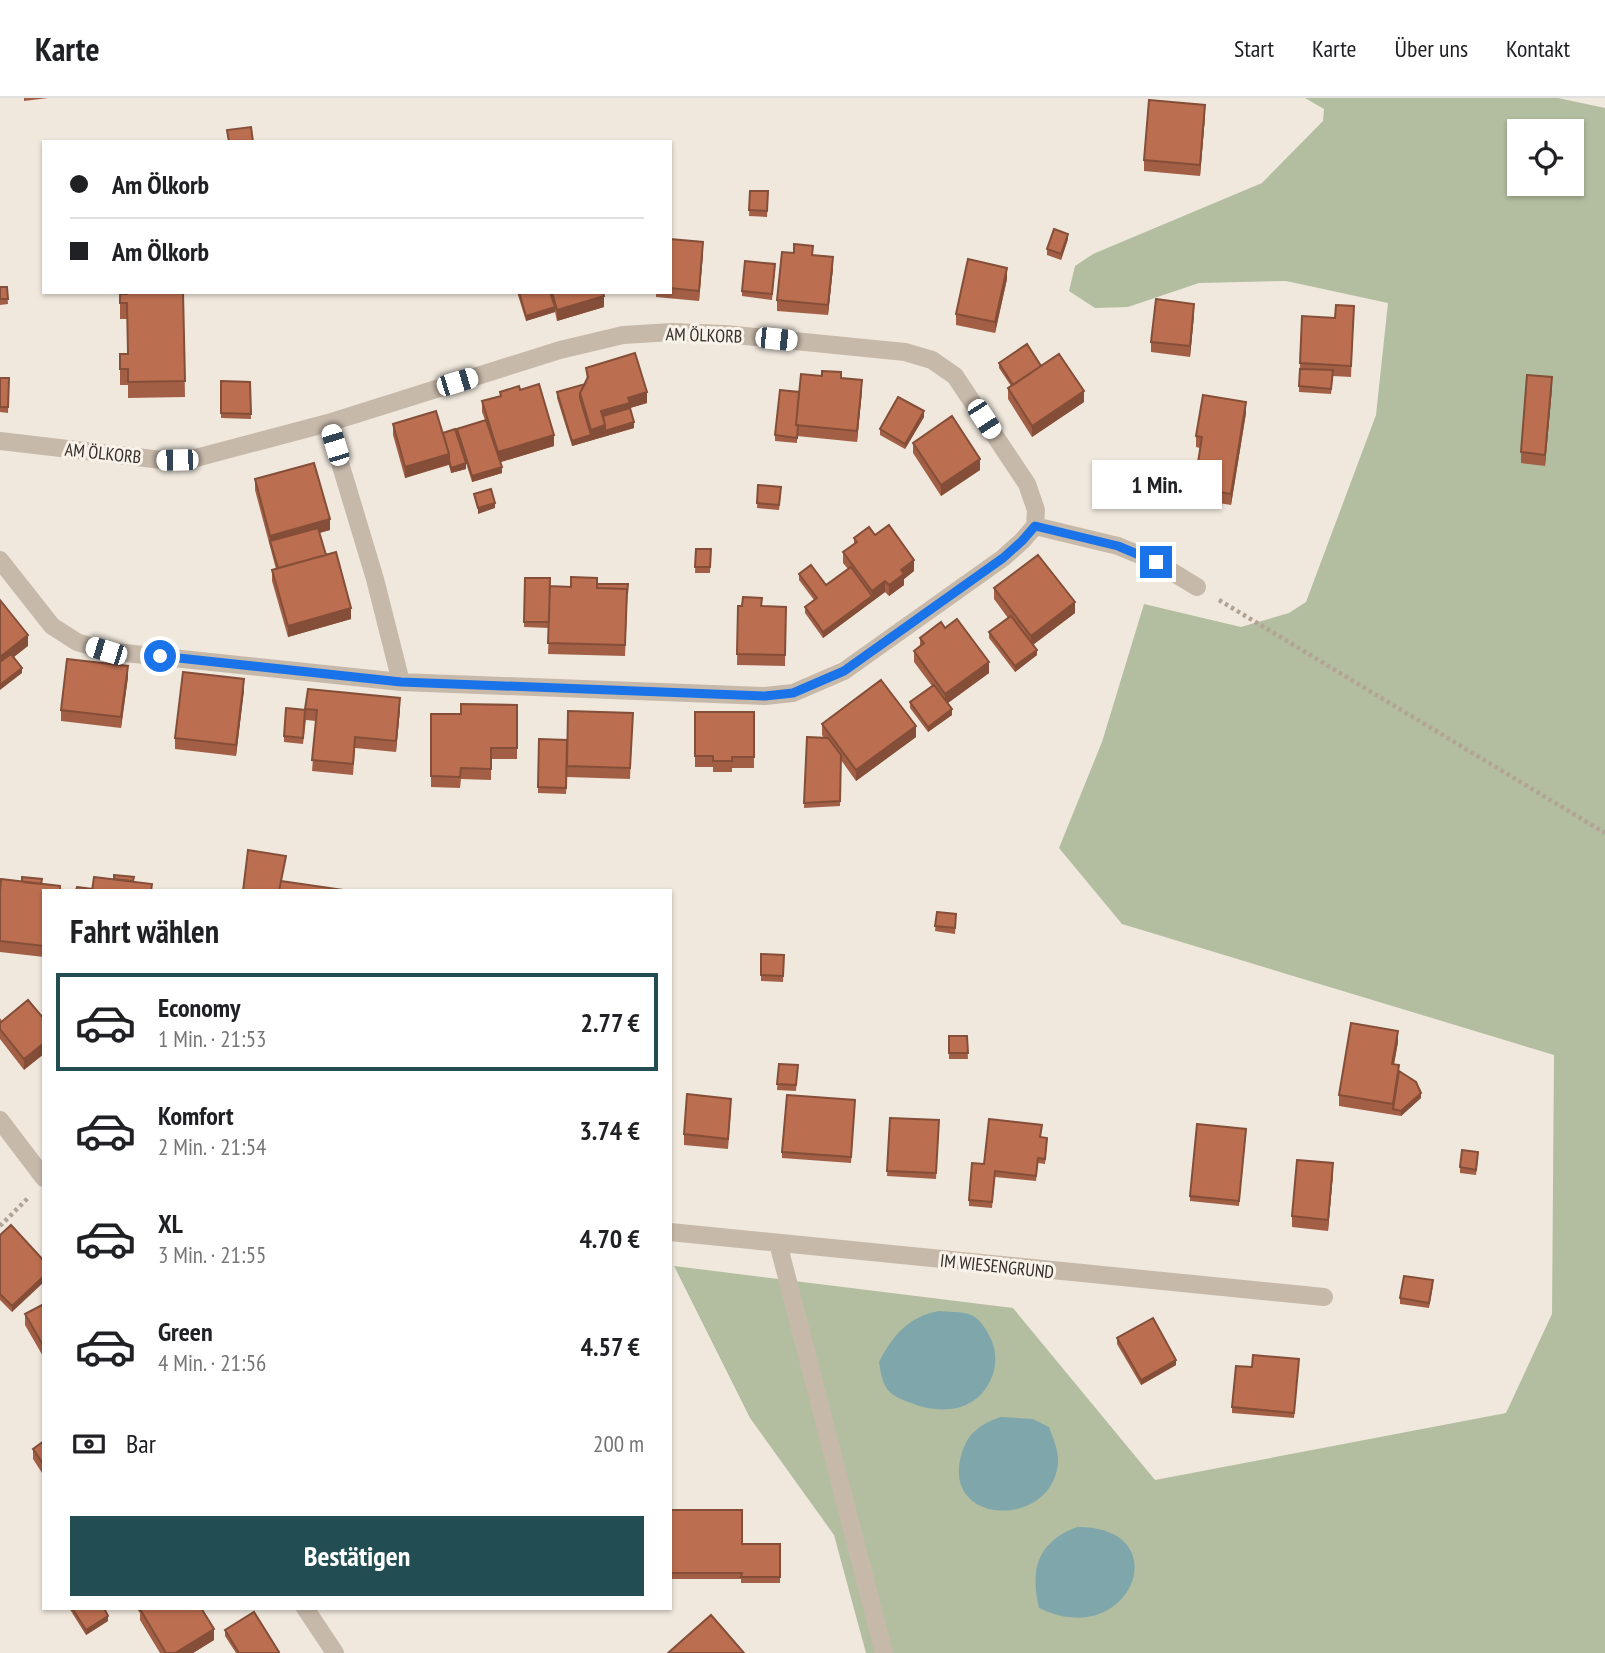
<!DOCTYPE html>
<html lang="de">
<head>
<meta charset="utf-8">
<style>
	body { margin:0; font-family:"PT Sans Narrow",sans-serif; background:#f6f6f6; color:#202124; height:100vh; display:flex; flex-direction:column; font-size:26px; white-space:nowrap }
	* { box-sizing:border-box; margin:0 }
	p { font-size:23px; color:#757577 }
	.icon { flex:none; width:38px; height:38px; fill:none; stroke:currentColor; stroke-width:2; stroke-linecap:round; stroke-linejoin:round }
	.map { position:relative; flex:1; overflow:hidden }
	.panel { position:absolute; left:42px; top:791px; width:630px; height:721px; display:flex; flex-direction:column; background:#fff; border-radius:0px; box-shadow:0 2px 5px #0004 }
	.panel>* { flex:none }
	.top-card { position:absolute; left:42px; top:42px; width:630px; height:154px; border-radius:0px; box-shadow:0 2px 5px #0004; display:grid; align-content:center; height:154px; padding:0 28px; background:#fff }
	.buttons { position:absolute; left:1507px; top:21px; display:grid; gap:14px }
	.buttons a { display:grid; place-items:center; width:77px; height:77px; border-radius:0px; background:#fff; box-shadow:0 2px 5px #0004; font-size:35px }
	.end { position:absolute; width:32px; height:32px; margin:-16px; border:9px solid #1a73e8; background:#fff; box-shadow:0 0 0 4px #fff }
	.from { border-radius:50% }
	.bubble { position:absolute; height:49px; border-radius:0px; background:#fff; box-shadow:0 2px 5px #0004; font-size:23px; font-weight:700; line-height:49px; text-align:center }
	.car { position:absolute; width:21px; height:42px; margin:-21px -10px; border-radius:9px; box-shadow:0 0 5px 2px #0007; background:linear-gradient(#fff 24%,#345 0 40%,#fff 0 76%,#345 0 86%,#fff 0) }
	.top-card b { display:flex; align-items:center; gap:24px; height:66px; font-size:26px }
	.top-card b+b { border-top:2px solid #e0e0e0 }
	.top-card i { width:18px; height:18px; background:#202124 }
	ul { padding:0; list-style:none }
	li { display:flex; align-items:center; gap:21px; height:98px; margin:0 14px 10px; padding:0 14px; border:4px solid transparent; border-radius:0px }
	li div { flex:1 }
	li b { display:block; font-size:26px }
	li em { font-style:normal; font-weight:700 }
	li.active { border-color:#224e53 }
	li>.icon { width:63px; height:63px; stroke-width:1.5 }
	h2 { padding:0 28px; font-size:32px; line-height:84px }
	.pay { display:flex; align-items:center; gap:18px; height:77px; padding:0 28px; font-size:26px }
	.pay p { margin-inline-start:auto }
	.button { display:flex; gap:14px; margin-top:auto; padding:14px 28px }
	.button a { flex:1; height:80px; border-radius:0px; background:#224e53; color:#fff; font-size:28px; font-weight:700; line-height:80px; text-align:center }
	header { display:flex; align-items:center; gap:42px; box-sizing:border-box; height:98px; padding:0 35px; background:#fff; border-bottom:2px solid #e0e0e0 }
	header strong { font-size:33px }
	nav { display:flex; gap:38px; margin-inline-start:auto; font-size:24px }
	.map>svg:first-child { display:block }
	.green { fill:#b2be9f; fill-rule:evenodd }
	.water { fill:#7fa7ab }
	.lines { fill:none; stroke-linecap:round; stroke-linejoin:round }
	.path { stroke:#b3a395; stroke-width:4.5; stroke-dasharray:3.5 3.5; stroke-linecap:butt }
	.minor { stroke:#c7b9aa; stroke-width:18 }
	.wall { fill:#a25f45 }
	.shaded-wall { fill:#844e38 }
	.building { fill:#bc6f50; stroke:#844e38; stroke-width:2 }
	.route { stroke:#1a73e8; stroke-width:9 }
	.labels { text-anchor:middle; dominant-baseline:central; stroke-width:6; stroke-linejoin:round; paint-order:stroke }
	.street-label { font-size:18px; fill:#352e29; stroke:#f8f2e9 }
</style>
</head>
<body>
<header>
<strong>Karte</strong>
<nav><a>Start</a><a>Karte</a><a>Über uns</a><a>Kontakt</a></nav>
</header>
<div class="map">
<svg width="1605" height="1555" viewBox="0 0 1605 1555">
	<rect width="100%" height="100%" fill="#f0e8dd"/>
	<!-- green -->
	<path class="green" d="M1305,0H1558L1605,10V1555H866L834,1437L750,1320L674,1168L1013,1210L1155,1382L1506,1315L1552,1216L1554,957L1122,826L1059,750L1102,644L1144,506L1241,529L1289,515L1306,504L1376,317L1388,205L1286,183L1199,185L1128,209L1095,210L1069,193L1075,168L1093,156L1262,85L1323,23L1324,11ZM1519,33H1572V86H1519Z"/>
	<!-- water -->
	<path class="water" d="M939,1213C949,1214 961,1213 971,1217C979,1220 985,1230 989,1237C1005,1265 989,1303 957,1310C943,1313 926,1311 914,1306C887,1297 883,1291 879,1264C893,1237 908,1219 939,1213Z
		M1001,1319L1033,1321L1049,1329C1053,1340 1059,1353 1058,1365C1052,1431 942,1428 961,1358C967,1336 979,1326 1001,1319Z
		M1077,1429C1180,1428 1131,1555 1039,1510C1030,1472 1037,1444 1077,1429Z"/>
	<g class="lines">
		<!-- path -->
		<path class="path" d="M1219,502L1605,735
			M0,1128L28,1100"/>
		<!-- minor -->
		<path class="minor" d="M328,325L375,481L401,584
			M0,343L162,362L192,361L328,325L560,252L623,237L672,234L725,236L905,254L932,262L955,278L1027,386L1036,412L1035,428L1022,443L1003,460L844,573L793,595L765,598L401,584L106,553L77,544L52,528L0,462
			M1035,428L1118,448L1156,464L1197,489
			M0,1022L44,1080
			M670,1134L1324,1199
			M778,1145L884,1555
			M305,1510L335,1555"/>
	</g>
	<!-- wall -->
	<path class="wall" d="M24,0H48L24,3Z
		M1205,18L1200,78L1144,73V62Z
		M750,93H768L767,119L749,118Z
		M670,141L703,155L699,203L656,199V194H670Z
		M1068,141L1061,162L1047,157V151Z
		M813,157L833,170L828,217L777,213V202Z
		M775,171L772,202L742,198V193Z
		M1007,181L995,235L956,227V216Z
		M0,189H7L8,206L0,207Z
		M183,194L185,299L128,300V287H120V256H128L127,221H120V196Z
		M517,194H603L604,209L557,223L555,214L526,223Z
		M1354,208L1351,279L1333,278L1331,296L1299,294L1300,265L1335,220Z
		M1194,217L1190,259L1151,254V244Z
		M999,265L1041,268L1084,304L1032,339L1008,301V290L1011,288L999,270Z
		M586,270L647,305L630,310L634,330L572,348L557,300V294L585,286L587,283Z
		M0,280H9L8,315L0,314Z
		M841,280L862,293L857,344L797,338V345L775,343V337L799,294Z
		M221,283L250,284L251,321L221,320Z
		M1552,290L1545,368L1521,365V354Z
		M500,294L554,348L500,364L502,375L472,384L466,365V371L451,375L449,367L405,380L393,337V326L443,335L457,336V331L485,322L482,314V303L500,298Z
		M1246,315L1231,407L1194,401V390L1200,350L1196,349V338Z
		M924,319L905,351L880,337V331Z
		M913,345L980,372L941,398L913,355Z
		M255,381L330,432L319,435L326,457L351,521L288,539L272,483V472L276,471L255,392Z
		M758,387L781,395L779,412L757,410Z
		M875,437L914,473L904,481V487L889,498L885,494L823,540L805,515V509L814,502L799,482V476L826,487L848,471L843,465V454L854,447V440Z
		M696,451H711L710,475H695Z
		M525,480L550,488L571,489L597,486H628L625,558L548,556L549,530L524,529Z
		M994,490L1075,515L1033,547L1037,557L1015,574L989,540V534L1008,520L994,501Z
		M738,508L786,509L785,568L737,567Z
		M945,530L989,575L948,605L952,617L928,634L910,610V604L932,588L914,564V553L920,548V540Z
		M128,579L121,630L61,623V612Z
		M308,591L400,611L396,654L355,650L353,677L312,673L316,623L306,622L303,646L284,644V638L305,612Z
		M244,592L236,658L175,651V640Z
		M517,607V661H491V682L461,681L460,690L431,689V616H461Z
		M695,614H754V670H732V674H713V669H695Z
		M633,615L630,681L567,679V677L566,696L538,695L539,641L567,642Z
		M822,626L916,639L856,683L841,662L840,708L804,710L807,639L824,640L822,637Z
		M42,786L44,793V859L0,854V794Z
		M937,814L956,821L955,836L935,833Z
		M761,856L784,857L783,884L761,883Z
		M0,920L2,923L44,921L24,972L0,941Z
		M949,938H967L968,961H949Z
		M1398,944L1394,966L1421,1000L1401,1018L1339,1008V997Z
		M779,966L798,967L796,993L777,992Z
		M855,1007L851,1065L782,1060V1054Z
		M731,1011L728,1051L684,1047V1036Z
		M890,1020L939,1022L936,1081L887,1078Z
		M1246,1036L1239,1108L1190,1103V1098Z
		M1041,1039L1047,1045L1045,1066L1038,1065L1036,1083L995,1079L992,1110L969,1108V1102L984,1066Z
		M1478,1060L1476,1077L1460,1075V1069Z
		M1333,1076L1328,1133L1292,1129V1118Z
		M0,1137L44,1163L12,1214L0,1202Z
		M1433,1188L1429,1210L1400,1206V1200Z
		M44,1206V1260L25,1227V1216Z
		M1117,1240L1176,1267L1141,1287L1117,1246Z
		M1299,1261L1294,1320L1232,1315V1309L1252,1269Z
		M44,1343V1378L33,1361V1351Z
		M670,1412L742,1446H780V1485H741V1481H670Z
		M69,1510H104L108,1523L86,1537Z
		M136,1510H201L214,1542L193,1555H160L140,1522V1515Z
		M225,1532L279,1555H236L225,1538Z"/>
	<!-- shaded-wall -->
	<path class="shaded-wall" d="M1205,7V18L1200,78V67Z
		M1068,136V141L1061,162V156Z
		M703,144V155L699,203V193Z
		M833,159V170L828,217V207Z
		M1007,170V181L995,235V224Z
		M604,198V209L557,223V212Z
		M1194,206V217L1190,259V248Z
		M555,209V214L526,223V218Z
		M1552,279V290L1545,368V357Z
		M862,282V293L857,344V333Z
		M1084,293V304L1032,339V328Z
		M647,294V305L630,310L603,324L601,313L628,300Z
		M1246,304V315L1231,407V396Z
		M924,313V319L905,351V346Z
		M634,324V330L572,348V343L591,337V332L605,327Z
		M554,337V348L498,365V354Z
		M449,356V366L405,380V369Z
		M980,361V372L941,398V387Z
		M466,365V371L451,375V370Z
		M502,369V375L472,384V378Z
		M495,405V410L478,416V410Z
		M330,421V432L272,448L270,443V449V438Z
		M914,462V473L904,481V487L889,498V487L901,472Z
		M885,483V494L823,540V534L872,498V493Z
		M1075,504V515L1031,548V538Z
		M351,510V521L288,539V528Z
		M28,537V548L0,570V559Z
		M1037,552V557L1015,574V568Z
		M989,564V575L945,607V596Z
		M128,568V579L121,630V619Z
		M22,570V575L0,592V587Z
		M244,581V592L236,658V647Z
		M400,600V611L396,654V643Z
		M952,611V617L928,634V629Z
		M916,628V639L856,683V672Z
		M1398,933V944L1392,977V966Z
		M44,945V956L24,972V961Z
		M1421,995V1000L1401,1018V1013Z
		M1333,1065V1076L1328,1133V1122Z
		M44,1178V1184L12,1214V1208Z
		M1176,1262V1267L1141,1287V1282Z
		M108,1518V1523L86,1537V1532Z
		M214,1531V1542L193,1555H175Z"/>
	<!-- building -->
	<path class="building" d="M1149,2L1205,7L1200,67L1144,62Z
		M251,29L253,44H229L227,32Z
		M750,93H768L767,113L749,112Z
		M1054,131L1068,136L1061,156L1047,151Z
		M670,141L703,144L699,193L670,190Z
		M794,146L813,148L812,157L833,159L828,207L777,202L782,154L794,155Z
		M968,161L1007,170L995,224L956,216Z
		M745,163L775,166L772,196L742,193Z
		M0,189H7L8,201H0Z
		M127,194H183L185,283L128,284V271H120V256H128L127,205H120V196H127Z
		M519,194H550L555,209L526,218Z
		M552,194H603L604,198L557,212Z
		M1156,201L1194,206L1190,248L1151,244Z
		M1336,207L1354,208L1351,268L1300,265L1302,218L1335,220Z
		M1027,246L1041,268L1013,287L999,265Z
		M635,255L647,294L628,300L630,305L601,313L605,327L591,332L580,295L588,279L586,270Z
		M1059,256L1084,293L1032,328L1008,290Z
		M1300,271L1333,272L1331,291L1299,288Z
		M822,273L841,274V280L862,282L857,333L796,327L801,276L822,278Z
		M1527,277L1552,279L1545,357L1521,354Z
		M0,280H9L8,309H0Z
		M221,283L250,284L251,316L221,315Z
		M539,286L554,337L498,354L482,303L501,298L500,294L519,288L520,292Z
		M585,286L580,295V300L591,337L572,343L557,294Z
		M780,292L799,294L796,327H798L797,340L775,337Z
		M1203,297L1246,304L1231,396L1194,390L1202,339L1196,338Z
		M898,299L924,313L905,346L880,331Z
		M630,310L634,324L605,333V327L603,318Z
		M436,313L449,356L405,369L393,326Z
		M952,318L980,361L941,387L913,345Z
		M486,322L502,369L472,378L457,331Z
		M455,331L466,365L451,370L449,362V356L443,335Z
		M314,365L330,421L270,438L255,381Z
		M758,387L781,389L779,407L757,405Z
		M491,391L495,405L478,410L474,396Z
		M889,427L914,462L901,472L904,476L889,487L885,483L872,493L843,454L857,444L854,440L869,429L875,437Z
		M318,430L326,457L278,470L270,443Z
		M696,451H711L710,469H695Z
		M336,454L351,510L288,528L272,472Z
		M1038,457L1075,504L1031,538L994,490Z
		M811,467L826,487L851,469L872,498L823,534L805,509L817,500L799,476Z
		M571,479L597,480V490L627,491L625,547L548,545L550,488L571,489Z
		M525,480H550L549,524H524Z
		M597,486H628L627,496V491L597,490Z
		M743,499L762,500L761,508L786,509L785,557L737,556L738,508H742Z
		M0,502L28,537L0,559Z
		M1011,518L1037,552L1015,568L989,534Z
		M957,521L989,564L945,596L914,553L924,545L920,540L941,524L945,530Z
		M11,556L22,570L0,587V564Z
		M67,561L128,568L121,619L61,612Z
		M183,574L244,581L236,647L175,640Z
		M881,582L916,628L856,672L822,626Z
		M934,587L952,611L928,629L910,604Z
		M308,591L400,600L396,643L355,639L353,666L312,662L317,612L305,611Z
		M461,606L517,607V650H491V671L461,670L460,679L431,678V616H461Z
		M286,610L305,612L303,640L284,638Z
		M568,613L633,615L630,670L567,668Z
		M695,614H754V659H732V663H713V658H695Z
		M807,639L828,640L841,657L840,703L804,705Z
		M539,641L567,642L566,690L538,689Z
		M248,752L286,758L279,793H243Z
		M114,777L134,779L133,783L114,781Z
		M22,779L42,781L41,786L22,784Z
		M94,779L152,786L151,793H92Z
		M1,781L60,788V793H44V848L0,843V794Z
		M281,783L350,793H279Z
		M77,789L92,791V793H76Z
		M937,814L956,816L955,830L935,828Z
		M761,856L784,857L783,878L761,877Z
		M28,902L44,921V945L24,961L0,931V925Z
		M1351,925L1398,933L1392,966L1399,967L1393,1006L1339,997Z
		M949,938H967L968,955H949Z
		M779,966L798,967L796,987L777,986Z
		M1399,973L1416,984L1421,995L1401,1013L1393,1011Z
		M687,996L731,1001L728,1041L684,1036Z
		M787,997L855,1002L851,1059L782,1054Z
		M890,1020L939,1022L936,1075L887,1073Z
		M989,1021L1042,1027L1040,1039L1047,1040L1045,1061L1038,1060L1036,1078L995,1073L992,1104L969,1102L972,1065L984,1066Z
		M1197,1026L1246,1031L1239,1103L1190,1098Z
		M1462,1052L1478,1054L1476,1072L1460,1069Z
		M1297,1062L1333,1065L1328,1122L1292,1118Z
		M11,1127L44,1163V1178L12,1208L0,1196V1137Z
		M1404,1178L1433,1182L1429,1205L1400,1200Z
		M44,1206V1249L25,1216Z
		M1153,1220L1176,1262L1141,1282L1117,1240Z
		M1253,1257L1299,1261L1294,1315L1232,1309L1236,1268L1252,1269Z
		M44,1343V1367L33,1351Z
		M670,1412H742V1446H780V1479H741L742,1475H670Z
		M72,1510H104L108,1518L86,1532Z
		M141,1510H201L214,1531L175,1555H166L140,1511Z
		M254,1514L279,1554L278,1555H239L225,1532Z
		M711,1517L744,1555H668Z"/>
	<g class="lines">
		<!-- route -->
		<path class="route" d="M160,558L401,584L765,598L793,595L844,573L1003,460L1022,443L1035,428L1118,448L1156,464"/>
	</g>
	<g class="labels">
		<!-- street labels -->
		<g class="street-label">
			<text transform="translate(704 237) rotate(2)">AM ÖLKORB</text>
			<text transform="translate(103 355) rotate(6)">AM ÖLKORB</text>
			<text transform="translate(997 1168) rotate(6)">IM WIESENGRUND</text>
		</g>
	</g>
</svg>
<div class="buttons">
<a><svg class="icon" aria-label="locate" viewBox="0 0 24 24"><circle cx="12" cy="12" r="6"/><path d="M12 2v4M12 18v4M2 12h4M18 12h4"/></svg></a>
</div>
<i class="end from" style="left:160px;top:558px"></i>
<i class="end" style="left:1156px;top:464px"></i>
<div class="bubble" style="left:1092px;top:362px;width:130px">1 Min.</div>
<i class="car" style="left:776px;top:241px;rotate:96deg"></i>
<i class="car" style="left:457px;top:284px;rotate:73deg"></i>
<i class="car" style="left:984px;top:321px;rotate:147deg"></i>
<i class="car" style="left:335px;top:347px;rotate:343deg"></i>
<i class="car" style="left:177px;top:362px;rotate:269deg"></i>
<i class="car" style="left:106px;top:553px;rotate:287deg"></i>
<div class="top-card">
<b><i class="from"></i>Am Ölkorb</b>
<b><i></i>Am Ölkorb</b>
</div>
<section class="panel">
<h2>Fahrt wählen</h2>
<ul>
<li class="active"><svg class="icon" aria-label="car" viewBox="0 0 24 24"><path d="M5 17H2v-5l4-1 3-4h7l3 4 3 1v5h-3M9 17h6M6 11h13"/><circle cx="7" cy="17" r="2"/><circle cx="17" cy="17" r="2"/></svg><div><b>Economy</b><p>1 Min. · 21:53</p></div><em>2.77 €</em></li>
<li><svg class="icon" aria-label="car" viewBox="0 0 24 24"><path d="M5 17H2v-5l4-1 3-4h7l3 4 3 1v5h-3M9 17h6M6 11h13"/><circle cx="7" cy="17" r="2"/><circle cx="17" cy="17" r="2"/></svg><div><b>Komfort</b><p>2 Min. · 21:54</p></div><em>3.74 €</em></li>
<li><svg class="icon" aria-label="car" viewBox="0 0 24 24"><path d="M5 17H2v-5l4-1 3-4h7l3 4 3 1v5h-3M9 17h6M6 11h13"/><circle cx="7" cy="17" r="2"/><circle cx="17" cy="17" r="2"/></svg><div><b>XL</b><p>3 Min. · 21:55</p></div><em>4.70 €</em></li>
<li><svg class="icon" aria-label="car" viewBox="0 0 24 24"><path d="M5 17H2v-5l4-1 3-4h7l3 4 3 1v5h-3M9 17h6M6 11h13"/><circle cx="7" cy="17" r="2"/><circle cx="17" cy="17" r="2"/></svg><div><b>Green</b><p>4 Min. · 21:56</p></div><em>4.57 €</em></li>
</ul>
<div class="pay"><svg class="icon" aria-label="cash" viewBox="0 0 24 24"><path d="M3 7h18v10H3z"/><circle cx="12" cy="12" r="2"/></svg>Bar<p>200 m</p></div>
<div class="button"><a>Bestätigen</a></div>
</section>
</div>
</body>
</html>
